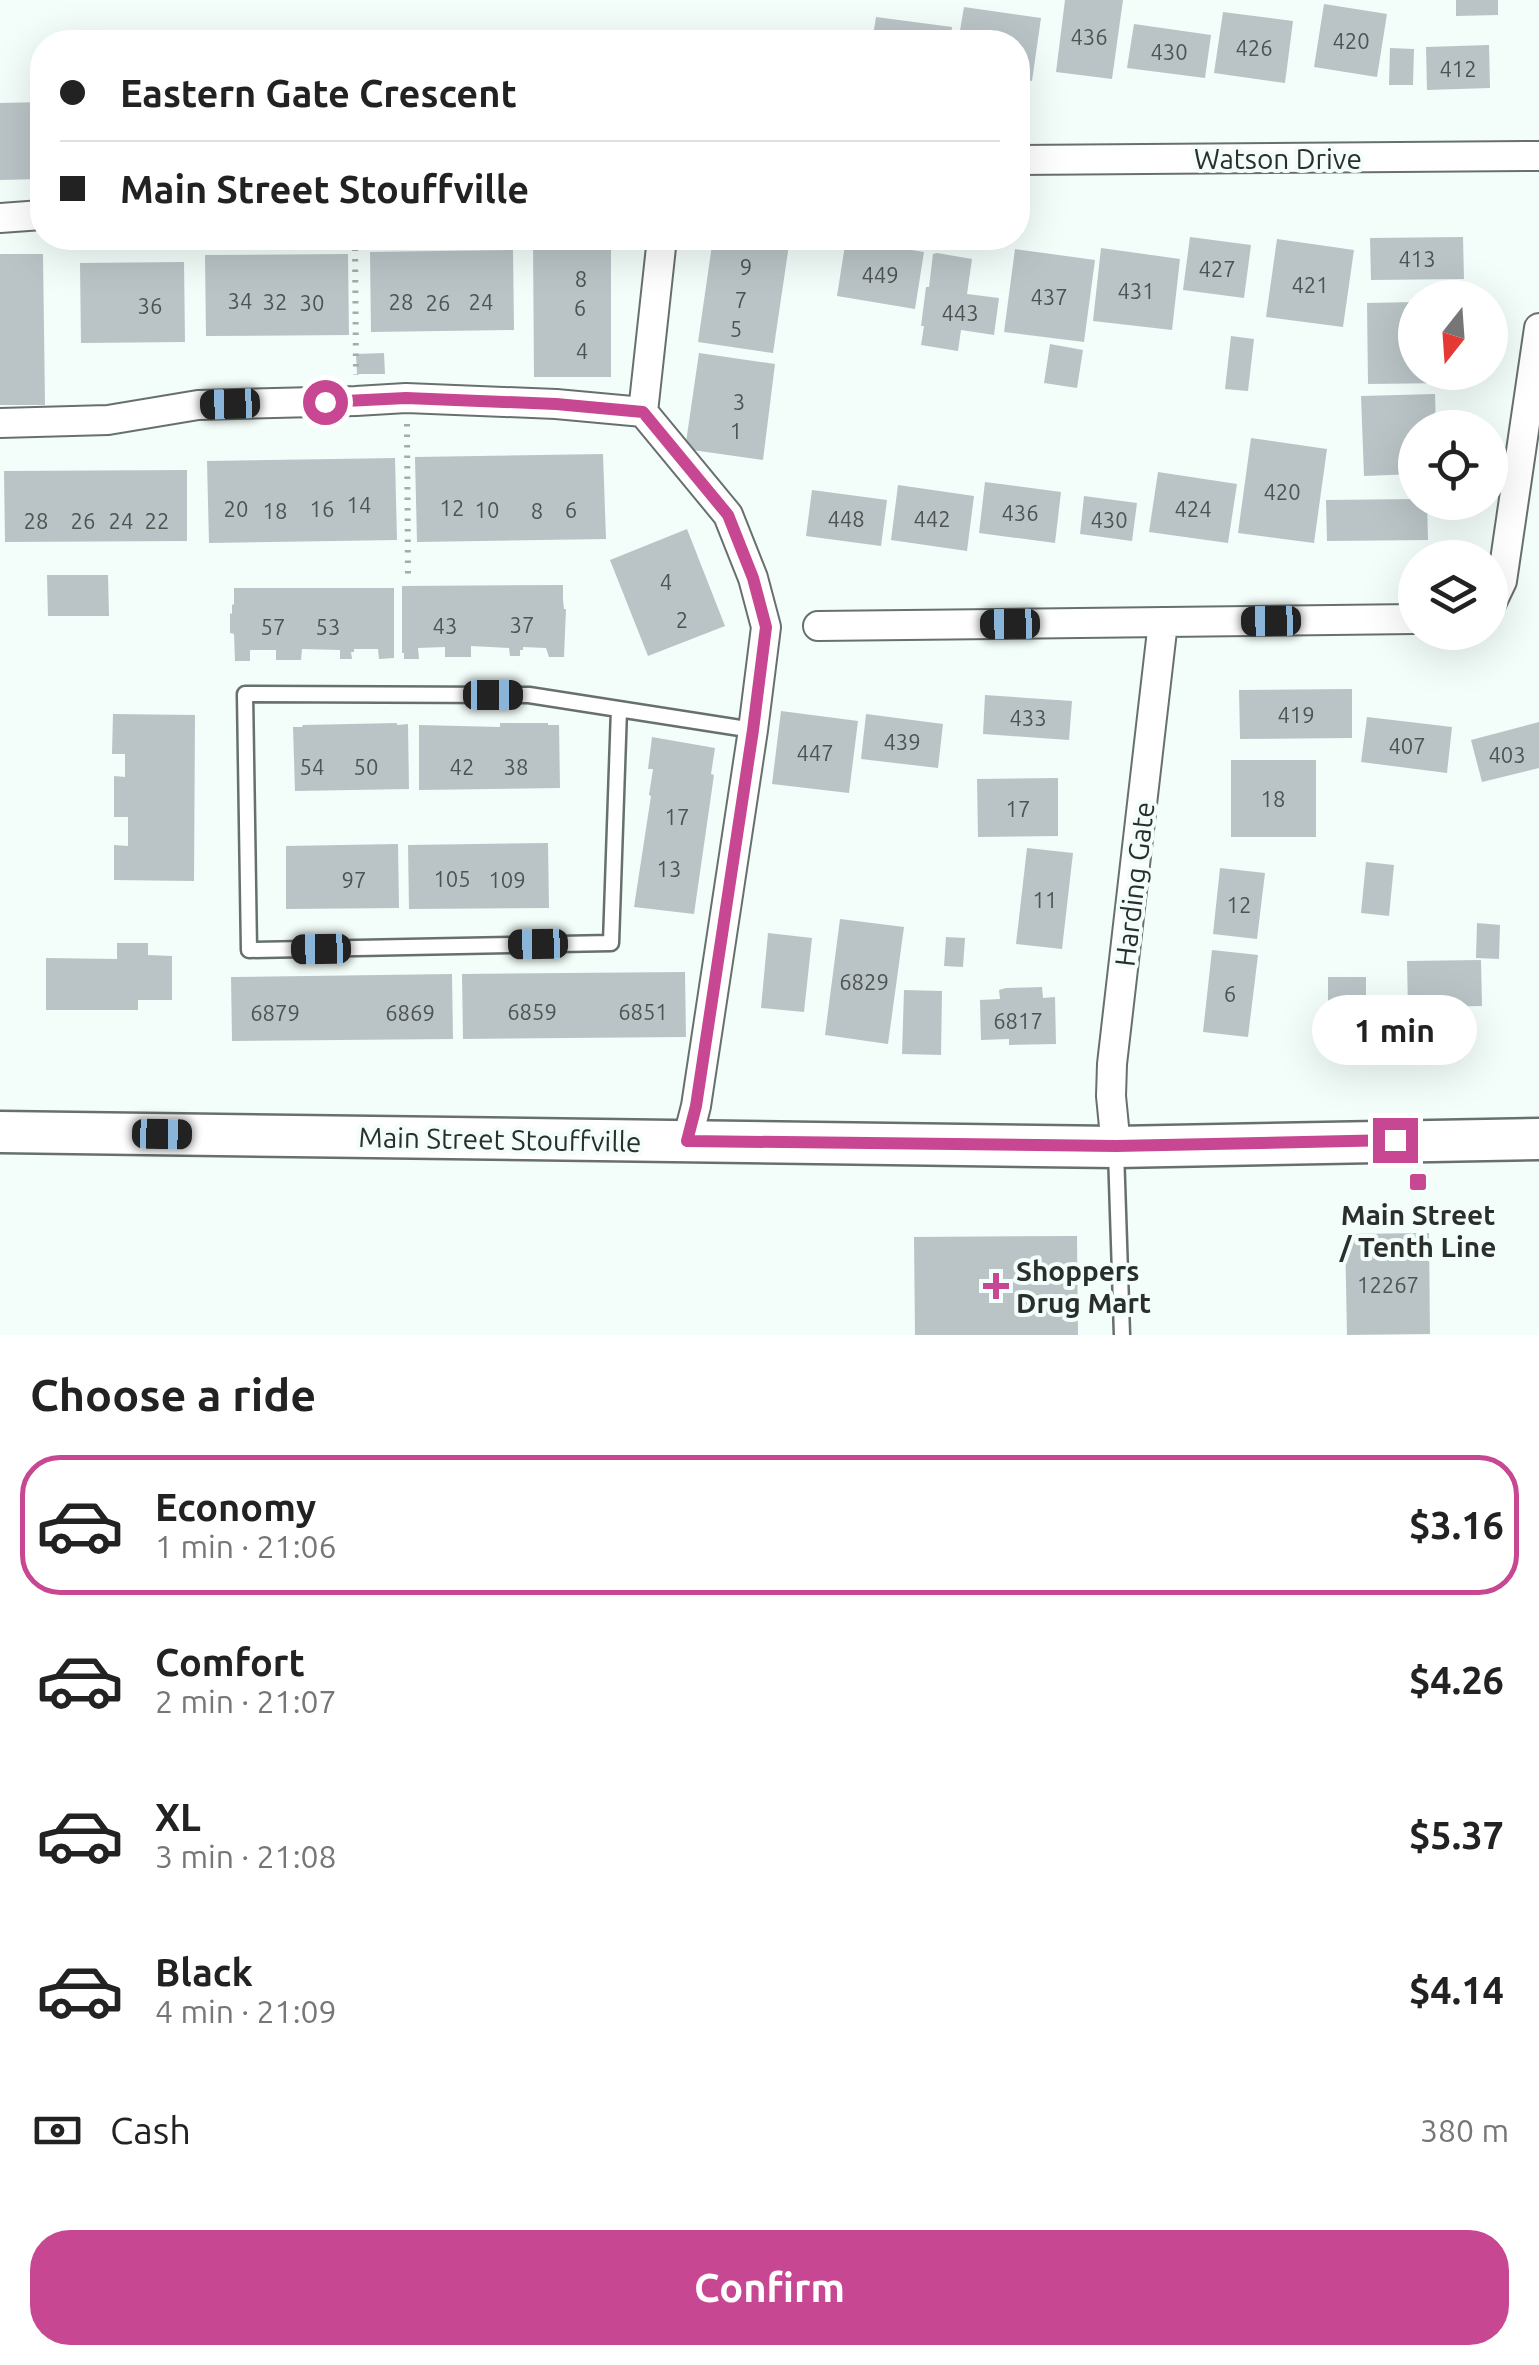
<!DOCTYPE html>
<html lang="en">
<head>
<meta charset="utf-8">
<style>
	body { margin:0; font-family:Ubuntu,sans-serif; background:#f6f6f6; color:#222; height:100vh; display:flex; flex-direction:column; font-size:38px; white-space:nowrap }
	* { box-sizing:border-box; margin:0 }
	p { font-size:32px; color:#767676 }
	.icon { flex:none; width:55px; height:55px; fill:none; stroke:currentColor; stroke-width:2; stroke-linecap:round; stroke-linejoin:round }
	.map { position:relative; height:1335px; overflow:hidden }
	.drawer { display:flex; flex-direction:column; background:#fff; flex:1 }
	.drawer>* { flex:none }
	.top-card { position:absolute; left:30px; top:30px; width:1000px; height:220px; border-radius:40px; box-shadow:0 10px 40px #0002; display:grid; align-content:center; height:220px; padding:0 30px; background:#fff }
	.needle { width:65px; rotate:197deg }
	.fabs { position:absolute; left:1398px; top:280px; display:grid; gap:20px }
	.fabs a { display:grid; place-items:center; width:110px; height:110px; border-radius:50%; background:#fff; box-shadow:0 10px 40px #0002; font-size:50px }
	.end { position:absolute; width:45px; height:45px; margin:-22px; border:12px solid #c84792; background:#fff; box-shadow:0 0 0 5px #fff }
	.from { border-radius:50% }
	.bubble { position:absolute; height:70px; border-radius:35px; background:#fff; box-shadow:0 10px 40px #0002; font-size:32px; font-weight:700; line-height:70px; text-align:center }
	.car { position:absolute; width:30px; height:60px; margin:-30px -15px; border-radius:12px; box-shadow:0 0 8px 2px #0007; background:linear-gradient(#222 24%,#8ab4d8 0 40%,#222 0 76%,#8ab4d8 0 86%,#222 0) }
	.top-card b { display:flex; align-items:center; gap:35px; height:95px; font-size:38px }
	.top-card b+b { border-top:2px solid #e0e0e0 }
	.top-card i { width:25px; height:25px; background:#222 }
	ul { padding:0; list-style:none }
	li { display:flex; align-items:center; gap:30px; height:140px; margin:0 20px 15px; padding:0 10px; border:5px solid transparent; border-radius:40px }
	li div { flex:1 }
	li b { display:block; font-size:38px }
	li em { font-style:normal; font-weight:700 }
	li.active { border-color:#c84792 }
	li>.icon { width:90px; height:90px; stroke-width:1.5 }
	h2 { padding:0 30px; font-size:45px; line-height:120px }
	.pay { display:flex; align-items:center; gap:25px; height:110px; padding:0 30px; font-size:38px }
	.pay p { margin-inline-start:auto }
	.button { display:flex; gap:20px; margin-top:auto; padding:20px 30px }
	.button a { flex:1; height:115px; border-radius:40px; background:#c84792; color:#fff; font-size:40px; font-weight:700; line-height:115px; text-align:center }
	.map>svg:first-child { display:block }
	.building { fill:#bac4c6 }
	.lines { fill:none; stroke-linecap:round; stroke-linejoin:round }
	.lane-casing { stroke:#67706d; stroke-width:19 }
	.street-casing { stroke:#67706d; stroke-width:32 }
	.secondary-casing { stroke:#67706d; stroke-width:45 }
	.path { stroke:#a4aba9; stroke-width:6; stroke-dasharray:2.5 8; stroke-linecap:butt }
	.lane { stroke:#fff; stroke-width:14 }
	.street { stroke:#fff; stroke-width:28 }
	.secondary { stroke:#fff; stroke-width:40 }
	.route { stroke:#c84792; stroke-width:12 }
	.poi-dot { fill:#c84792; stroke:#f3fdfa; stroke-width:4 }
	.labels { text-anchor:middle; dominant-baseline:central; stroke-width:8; stroke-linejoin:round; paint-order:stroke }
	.number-label { font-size:22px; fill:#4e5453 }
	.street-label { font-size:28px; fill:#2a2e2d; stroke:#f3fdfa }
	.poi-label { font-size:28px; font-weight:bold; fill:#2a2e2d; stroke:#f3fdfa }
</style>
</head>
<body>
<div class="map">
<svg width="1539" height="1335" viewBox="0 0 1539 1335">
	<rect width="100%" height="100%" fill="#f3fdfa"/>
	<!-- building -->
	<path class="building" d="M1065,0H1123L1112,79L1056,72Z
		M1456,0H1498V15L1456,16Z
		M1324,4L1387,14L1377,77L1314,67Z
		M964,7L1041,18L1032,81L1018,79V42H958Z
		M1223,12L1293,21L1285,83L1214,73Z
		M876,17L952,27L950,42H872Z
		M1134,24L1211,35L1205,78L1127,68Z
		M1489,45L1490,88L1427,90L1426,47Z
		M1390,48L1414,49L1413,85H1389Z
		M42,102V179L0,180V103Z
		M1190,237L1251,245L1244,298L1183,290Z
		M1463,237L1464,279L1371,280L1370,238Z
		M533,238H611V377H534Z
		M713,238H790L773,353L698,342Z
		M846,239L924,252L915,309L837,296Z
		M1277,239L1354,250L1343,327L1266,317Z
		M1101,248L1180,259L1172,330L1093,321Z
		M1015,249L1095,260L1084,342L1004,332Z
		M513,250L514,330L371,332L370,252Z
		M937,253L972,259L967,294L999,298L994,335L961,330L958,351L921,345L924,326H921L926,287H929L933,254Z
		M0,254H43L45,405H0Z
		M348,254L349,335L206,336L205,255Z
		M184,262L185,342L81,343L80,263Z
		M1415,302V372H1448V383L1368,384L1367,303Z
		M1231,336L1254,339L1248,391L1225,389Z
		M1050,344L1083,350L1077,388L1044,383Z
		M384,353L385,374H357L356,354Z
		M699,353L775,364L763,460L685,449Z
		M1435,394L1436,428H1415V474L1364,476L1361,396Z
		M1251,438L1327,449L1314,543L1238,533Z
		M603,454L606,539L417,542L415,457Z
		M395,458L397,540L209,543L207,461Z
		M187,470V541L5,542L4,471Z
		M1158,472L1237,484L1228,543L1149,532Z
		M985,482L1061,492L1055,543L979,533Z
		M898,485L974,496L967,551L891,540Z
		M812,490L887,500L881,546L806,536Z
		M1084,496L1137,503L1132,541L1080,534Z
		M1415,499V502H1427L1428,540L1327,541L1326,500Z
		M687,529L725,626L648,656L610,560Z
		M47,575H108L109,616H48Z
		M563,585V600L564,609H566L564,657H549L546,648L523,647V650H520V656H510L509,648L471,646V657H445V647L418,648L419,659H404V653H402V586Z
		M234,588H394V658L379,659L378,649H354V652H351L352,659H340V650L302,649L301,660H276V650H250V661H235L234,634L230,633V613L232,614V605L234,604Z
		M1352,689V738L1240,739L1239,690Z
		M985,695L1072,701L1069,740L983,734Z
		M781,711L858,721L849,793L772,784Z
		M113,714L195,715L194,881L114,880V845L128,846V817H114V776L125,777V754H112Z
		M866,714L943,724L938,768L861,759Z
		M1367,717L1452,727L1447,773L1361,762Z
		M1539,722V768L1482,782L1471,740Z
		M397,723V725L408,724L409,789L295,791L293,727H302L303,725Z
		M500,723H548V725H559L560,788L419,790V725L500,727Z
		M652,737L715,748L711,774L714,775L694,914L634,907L651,796L649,795L653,769H648Z
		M1231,760H1316V837H1231Z
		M1058,778V836L978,837L977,779Z
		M548,843L549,908L409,909L408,845Z
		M398,844L399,908L286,909V846Z
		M1027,848L1073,853L1062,949L1016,944Z
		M1366,862L1394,865L1389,916L1361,913Z
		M1220,868L1265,873L1257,939L1213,934Z
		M840,919L904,927L888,1044L825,1035Z
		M1477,923L1500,925L1499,959L1476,958Z
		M768,933L812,938L804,1012L761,1008Z
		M946,937L965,938L963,967L944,966Z
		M117,943H148V955L172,956V1000H138V1010H46V958L117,959Z
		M1212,950L1258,955L1248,1037L1203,1032Z
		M1481,960L1482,1006L1408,1007L1407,961Z
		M685,972L686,1037L463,1039L462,974Z
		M452,974L453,1039L232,1041L231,977Z
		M1328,977H1366V1054L1328,1053Z
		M1042,987L1043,998L1055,997L1056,1044L1009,1045V1039L981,1040L980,1000L1000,999L999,990L1006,988Z
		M904,990L942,991L941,1055L902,1054Z
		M1429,1233L1430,1334L1347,1335L1345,1234Z
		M1077,1236L1078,1335H915L914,1237Z"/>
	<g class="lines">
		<defs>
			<path id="lane" d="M619,709L611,943L249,950L245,694L529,695L753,730
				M1116,1151L1122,1335"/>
			<path id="street" d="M1018,160L1539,156
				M0,218L42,215
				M643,412L662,238
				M0,423L108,420L198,405L356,401L406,398L556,404L643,412L728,515L753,578L766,627L753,730L696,1106L687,1141
				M1490,606L1502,581L1539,328
				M818,626L1415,619
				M1116,1147L1111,1096L1112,1064L1163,622"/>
			<path id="secondary" d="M0,1132L1116,1147L1539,1139"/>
		</defs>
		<!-- lane casing -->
		<use href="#lane" class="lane-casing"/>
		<!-- street casing -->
		<use href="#street" class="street-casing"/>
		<!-- secondary casing -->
		<use href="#secondary" class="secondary-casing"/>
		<!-- path -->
		<path class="path" d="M355,238L356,375
			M407,424L408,577"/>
		<!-- lane -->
		<use href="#lane" class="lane"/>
		<!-- street -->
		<use href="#street" class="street"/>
		<!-- secondary -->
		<use href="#secondary" class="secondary"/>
	</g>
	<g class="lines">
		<!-- route -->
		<path class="route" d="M325,402L406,398L556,404L643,412L728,515L753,578L766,627L753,730L696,1106L687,1141L1116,1146L1395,1140"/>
	</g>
	<!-- markers -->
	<g class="poi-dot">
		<rect x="1408" y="1172" width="20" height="20" rx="5"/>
		<path d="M991 1271h10v10h10v10h-10v10h-10v-10h-10v-10h10z"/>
	</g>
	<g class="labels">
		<!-- number labels -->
		<g class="number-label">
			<text x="1089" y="36">436</text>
			<text x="1351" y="40">420</text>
			<text x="1254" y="47">426</text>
			<text x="1169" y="51">430</text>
			<text x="1458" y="68">412</text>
			<text x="1417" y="258">413</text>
			<text x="746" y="266">9</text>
			<text x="1217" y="268">427</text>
			<text x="880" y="274">449</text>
			<text x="581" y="278">8</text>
			<text x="1310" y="284">421</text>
			<text x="1136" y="290">431</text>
			<text x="1049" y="296">437</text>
			<text x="741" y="299">7</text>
			<text x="240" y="300">34</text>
			<text x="275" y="301">32</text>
			<text x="401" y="301">28</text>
			<text x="481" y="301">24</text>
			<text x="312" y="302">30</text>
			<text x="438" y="302">26</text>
			<text x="150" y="305">36</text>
			<text x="580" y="307">6</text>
			<text x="960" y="312">443</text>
			<text x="736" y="328">5</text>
			<text x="582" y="350">4</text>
			<text x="739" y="401">3</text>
			<text x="736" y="430">1</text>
			<text x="1282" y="491">420</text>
			<text x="359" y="504">14</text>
			<text x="452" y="507">12</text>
			<text x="236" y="508">20</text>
			<text x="322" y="508">16</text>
			<text x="1193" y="508">424</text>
			<text x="487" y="509">10</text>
			<text x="571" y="509">6</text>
			<text x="275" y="510">18</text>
			<text x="537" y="510">8</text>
			<text x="1020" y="512">436</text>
			<text x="846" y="518">448</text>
			<text x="932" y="518">442</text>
			<text x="1109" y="519">430</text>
			<text x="36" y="520">28</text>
			<text x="83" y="520">26</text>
			<text x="121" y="520">24</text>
			<text x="157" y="520">22</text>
			<text x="666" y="581">4</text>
			<text x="682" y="619">2</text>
			<text x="522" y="624">37</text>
			<text x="445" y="625">43</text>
			<text x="273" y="626">57</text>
			<text x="328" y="626">53</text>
			<text x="1296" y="714">419</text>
			<text x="1028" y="717">433</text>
			<text x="902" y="741">439</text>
			<text x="1407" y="745">407</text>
			<text x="815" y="752">447</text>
			<text x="1507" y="754">403</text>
			<text x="312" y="766">54</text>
			<text x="366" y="766">50</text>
			<text x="462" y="766">42</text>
			<text x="516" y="766">38</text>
			<text x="1273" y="798">18</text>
			<text x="1018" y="808">17</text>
			<text x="677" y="816">17</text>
			<text x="669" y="868">13</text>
			<text x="452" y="878">105</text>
			<text x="354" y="879">97</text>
			<text x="507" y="879">109</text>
			<text x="1045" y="899">11</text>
			<text x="1239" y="904">12</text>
			<text x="864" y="981">6829</text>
			<text x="1230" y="993">6</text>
			<text x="532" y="1011">6859</text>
			<text x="643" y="1011">6851</text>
			<text x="275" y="1012">6879</text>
			<text x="410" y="1012">6869</text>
			<text x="1018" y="1020">6817</text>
			<text x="1388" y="1284">12267</text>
		</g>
		<!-- street labels -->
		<g class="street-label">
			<text x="1278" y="158">Watson Drive</text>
			<text transform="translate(1134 884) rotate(-83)">Harding Gate</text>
			<text transform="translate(500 1139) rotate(1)">Main Street Stouffville</text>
		</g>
		<!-- poi labels -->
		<g class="poi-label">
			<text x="1418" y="1214">Main Street<tspan x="1418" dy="32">/ Tenth Line</tspan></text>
			<text x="1016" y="1270" text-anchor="start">Shoppers<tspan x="1016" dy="32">Drug Mart</tspan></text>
		</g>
	</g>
</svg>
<div class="fabs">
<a><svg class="needle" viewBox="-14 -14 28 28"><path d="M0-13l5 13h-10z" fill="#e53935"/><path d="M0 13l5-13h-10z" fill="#767676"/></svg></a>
<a><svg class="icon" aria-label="locate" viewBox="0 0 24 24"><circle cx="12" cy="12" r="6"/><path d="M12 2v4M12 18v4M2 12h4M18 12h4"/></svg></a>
<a><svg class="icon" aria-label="layers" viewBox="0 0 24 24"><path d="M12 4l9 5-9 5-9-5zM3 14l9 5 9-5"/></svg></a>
</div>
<i class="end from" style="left:325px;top:402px"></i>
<i class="end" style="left:1395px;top:1140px"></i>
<div class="bubble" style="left:1312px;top:995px;width:165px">1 min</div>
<i class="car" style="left:230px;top:404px;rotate:268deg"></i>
<i class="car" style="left:1271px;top:621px;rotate:269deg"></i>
<i class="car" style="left:1010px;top:624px;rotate:269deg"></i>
<i class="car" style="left:493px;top:695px;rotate:90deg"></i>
<i class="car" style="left:538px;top:944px;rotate:269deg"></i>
<i class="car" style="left:321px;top:949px;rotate:269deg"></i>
<i class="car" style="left:162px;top:1134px;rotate:91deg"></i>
<div class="top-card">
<b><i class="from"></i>Eastern Gate Crescent</b>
<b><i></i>Main Street Stouffville</b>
</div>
</div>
<section class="drawer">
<h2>Choose a ride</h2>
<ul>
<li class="active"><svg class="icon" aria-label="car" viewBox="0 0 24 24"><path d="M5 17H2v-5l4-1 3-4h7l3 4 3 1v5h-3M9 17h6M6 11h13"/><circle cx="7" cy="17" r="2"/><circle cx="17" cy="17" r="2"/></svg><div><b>Economy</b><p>1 min · 21:06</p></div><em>$3.16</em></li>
<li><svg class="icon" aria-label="car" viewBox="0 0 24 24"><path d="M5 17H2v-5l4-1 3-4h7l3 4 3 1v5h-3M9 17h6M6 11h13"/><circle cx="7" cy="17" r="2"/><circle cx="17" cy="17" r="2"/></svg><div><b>Comfort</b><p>2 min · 21:07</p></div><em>$4.26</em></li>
<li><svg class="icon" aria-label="car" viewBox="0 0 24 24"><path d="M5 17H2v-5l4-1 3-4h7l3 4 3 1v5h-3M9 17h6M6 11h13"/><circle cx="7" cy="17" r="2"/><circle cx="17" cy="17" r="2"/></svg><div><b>XL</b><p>3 min · 21:08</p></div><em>$5.37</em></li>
<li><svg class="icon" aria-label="car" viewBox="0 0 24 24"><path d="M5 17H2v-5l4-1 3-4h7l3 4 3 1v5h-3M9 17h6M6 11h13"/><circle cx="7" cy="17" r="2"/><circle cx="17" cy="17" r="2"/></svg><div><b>Black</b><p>4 min · 21:09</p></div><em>$4.14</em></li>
</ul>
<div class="pay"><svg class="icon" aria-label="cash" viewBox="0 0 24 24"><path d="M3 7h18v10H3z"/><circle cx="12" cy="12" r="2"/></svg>Cash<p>380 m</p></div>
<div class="button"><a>Confirm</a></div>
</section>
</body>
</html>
